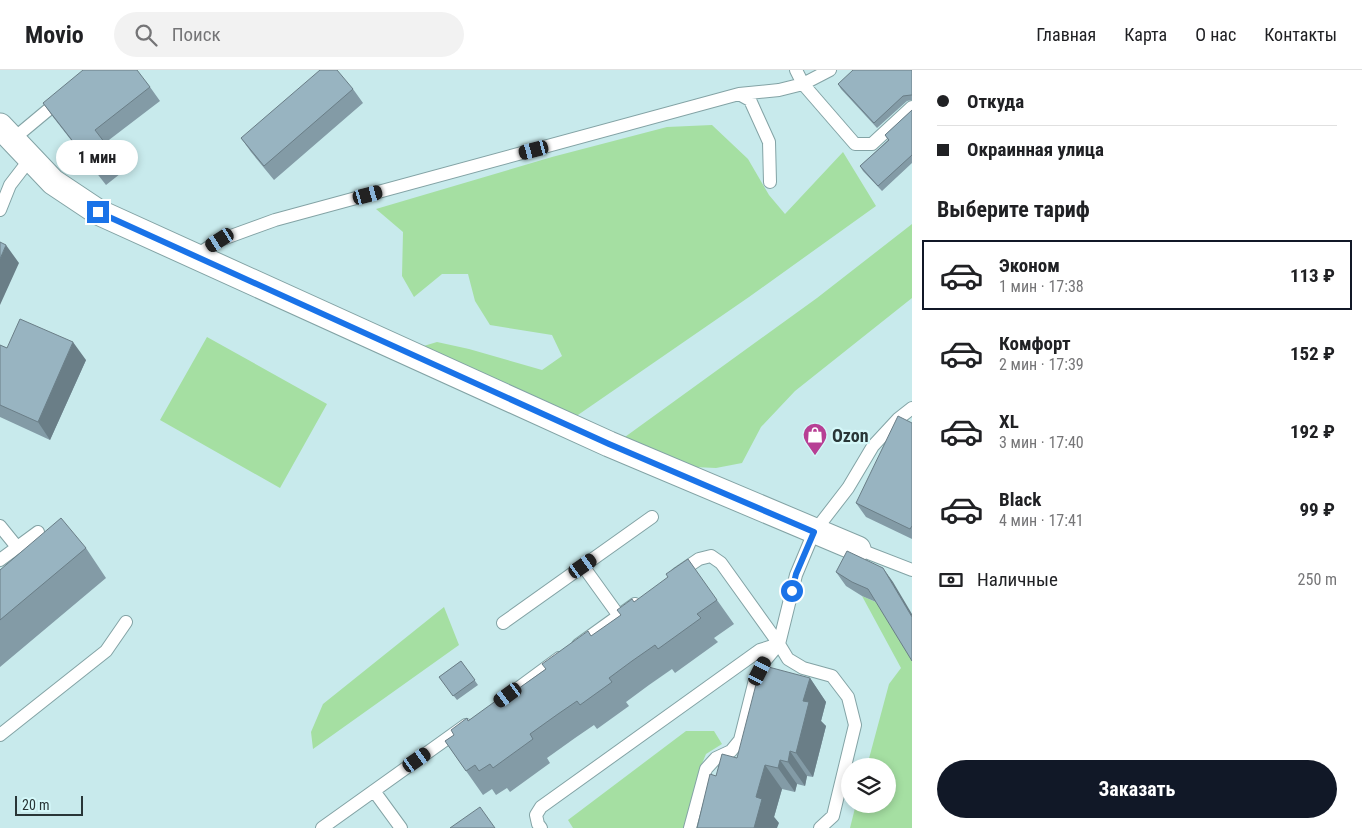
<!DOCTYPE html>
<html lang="ru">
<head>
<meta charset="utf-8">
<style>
	body { margin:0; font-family:"Roboto Condensed",sans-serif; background:#f2f2f2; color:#202124; height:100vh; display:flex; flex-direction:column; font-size:19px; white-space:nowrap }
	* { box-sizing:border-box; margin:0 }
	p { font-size:16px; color:#757577 }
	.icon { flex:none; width:28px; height:28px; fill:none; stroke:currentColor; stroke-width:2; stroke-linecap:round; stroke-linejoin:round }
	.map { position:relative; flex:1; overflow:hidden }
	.side { display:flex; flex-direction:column; background:#fff; width:450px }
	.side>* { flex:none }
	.top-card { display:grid; align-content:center; height:110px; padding:0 25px; background:#fff }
	.tools { position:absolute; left:841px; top:688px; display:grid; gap:10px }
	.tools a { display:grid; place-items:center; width:55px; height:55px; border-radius:50%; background:#fff; box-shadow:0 2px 8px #0003; font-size:25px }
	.scale { position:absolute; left:15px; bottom:12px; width:68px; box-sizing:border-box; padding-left:5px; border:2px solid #293637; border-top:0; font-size:14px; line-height:18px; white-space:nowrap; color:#293637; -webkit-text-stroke:4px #d5f8f9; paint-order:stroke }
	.end { position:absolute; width:22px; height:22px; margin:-11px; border:6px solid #1a73e8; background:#fff; box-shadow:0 0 0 2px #fff }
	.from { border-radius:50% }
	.bubble { position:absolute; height:35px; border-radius:18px; background:#fff; box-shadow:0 2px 8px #0003; font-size:16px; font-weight:700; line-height:35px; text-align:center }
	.car { position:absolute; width:15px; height:30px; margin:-15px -8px; border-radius:6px; box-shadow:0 0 4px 1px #0007; background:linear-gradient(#222 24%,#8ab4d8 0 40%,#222 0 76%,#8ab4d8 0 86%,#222 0) }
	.top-card b { display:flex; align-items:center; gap:18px; height:48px; font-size:19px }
	.top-card b+b { border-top:1px solid #e0e0e0 }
	.top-card i { width:12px; height:12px; background:#202124 }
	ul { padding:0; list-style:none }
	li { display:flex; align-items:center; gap:15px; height:70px; margin:0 10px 8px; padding:0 15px; border:2px solid transparent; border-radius:0px }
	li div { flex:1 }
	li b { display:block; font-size:19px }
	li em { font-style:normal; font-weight:700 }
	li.selected { border-color:#111827 }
	li>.icon { width:45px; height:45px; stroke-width:1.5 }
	h2 { padding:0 25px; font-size:22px; line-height:60px }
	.pay { display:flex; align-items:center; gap:12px; height:55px; padding:0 25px; font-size:19px }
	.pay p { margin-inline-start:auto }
	.action { display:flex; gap:10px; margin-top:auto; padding:10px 25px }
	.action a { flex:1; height:58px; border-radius:30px; background:#111827; color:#fff; font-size:20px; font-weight:700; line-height:58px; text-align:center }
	header { display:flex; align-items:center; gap:30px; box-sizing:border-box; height:70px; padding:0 25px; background:#fff; border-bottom:1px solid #e0e0e0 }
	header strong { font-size:24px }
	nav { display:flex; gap:28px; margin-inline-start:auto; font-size:18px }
	.search { width:350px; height:45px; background:#f2f2f2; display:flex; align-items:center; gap:12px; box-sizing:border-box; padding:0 18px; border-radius:28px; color:#757577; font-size:19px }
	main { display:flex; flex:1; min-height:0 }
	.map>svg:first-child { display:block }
	.green { fill:#a5dfa2 }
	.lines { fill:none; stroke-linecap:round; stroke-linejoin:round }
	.service-casing { stroke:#83a3a5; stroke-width:14 }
	.minor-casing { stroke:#83a3a5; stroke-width:27 }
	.service { stroke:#fff; stroke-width:12 }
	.minor { stroke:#fff; stroke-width:25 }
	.wall { fill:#839ba6 }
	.shaded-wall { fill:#6a7e87 }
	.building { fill:#98b4c1; stroke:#6a7e87 }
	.route { stroke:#1a73e8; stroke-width:6 }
	.labels { text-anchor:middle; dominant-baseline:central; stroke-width:4.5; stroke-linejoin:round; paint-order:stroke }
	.poi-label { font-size:18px; font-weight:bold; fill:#293637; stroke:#d5f8f9; text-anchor:start }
</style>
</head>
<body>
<header>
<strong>Movio</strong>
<div class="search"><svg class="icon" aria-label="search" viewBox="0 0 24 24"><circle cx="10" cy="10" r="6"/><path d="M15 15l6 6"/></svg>Поиск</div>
<nav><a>Главная</a><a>Карта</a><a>О нас</a><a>Контакты</a></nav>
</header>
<main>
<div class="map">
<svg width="912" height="758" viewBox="0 0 912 758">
	<rect width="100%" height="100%" fill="#c8eaec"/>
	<!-- green -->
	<path class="green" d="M712,55L748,89L769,125L785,144L843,82L876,136L749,227L575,347L417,278L437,272L469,279L542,300L562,286L552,265L490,255L475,231L468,204H442L414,227L402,206L403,162L376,139L552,87L667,57Z
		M912,154V228L795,321L761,357L742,393L716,398L694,397L618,372L817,228Z
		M207,267L327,334L280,418L160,350Z
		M862,526L878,533L912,589V758H850L856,734H888V696H867L889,614L901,598Z
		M444,537L459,575L313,679L311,662L323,634Z
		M686,661H714L722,674L706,684L699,701L684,758H573L568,750Z"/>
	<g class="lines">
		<defs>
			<path id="service" d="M796,0L803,14L855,74H872L912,37
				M739,24L779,20L803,14L830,0
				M12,70L60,30
				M0,140L10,115L30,89
				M195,186L220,170L275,150L739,24L750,30L769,72L770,112
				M0,456L17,477
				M858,479L912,500
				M0,490L38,462
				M583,496L619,546
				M677,504L699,489L711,486L721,493L779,574L788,589L803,598L832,606L848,627L855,655L833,746L820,758
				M503,553L652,447
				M578,575L635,534
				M501,631L559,588
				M0,665L106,581L126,552
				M374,721L401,758
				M322,758L466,655
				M541,758L538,754L536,745L541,737L760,580L779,574
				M690,758L706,699L716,688L731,681L740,670L755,610L764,592L779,574L796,505L814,462L848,418L873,376L898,349L912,338"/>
			<path id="minor" d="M0,56L53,112L98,142L609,374L858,479"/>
		</defs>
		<!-- service casing -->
		<use href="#service" class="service-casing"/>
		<!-- minor casing -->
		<use href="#minor" class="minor-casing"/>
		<!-- service -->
		<use href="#service" class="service"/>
		<!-- minor -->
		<use href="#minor" class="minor"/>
	</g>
	<!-- wall -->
	<path class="wall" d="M912,0V30L907,31L877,58L841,19L838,14Z
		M150,17L160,31L105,73L125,100L106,115L53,47L43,33Z
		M353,19L363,33L274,110L251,82L241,68Z
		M912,40V93L882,121L863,101L860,96L888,70L885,65Z
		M0,275L7,278L86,290L50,370L0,347Z
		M912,353V469L866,447L856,433Z
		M86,478L106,508L0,597V500Z
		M836,502L893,512L876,532L862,526L846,516Z
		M717,530L734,554L714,568L718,572L675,603L672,599L649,615L626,632L629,636L597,659L594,655L575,668L547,688L550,693L510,722L507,718L496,725L492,719L483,725L445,671L454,665L468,651L515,621L621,545L634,532Z
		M461,591L478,615L457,630L439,607Z
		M810,608L826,632L821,651L826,656L813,707L807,706L805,716L797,714L795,722L782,719L774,747L779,753L716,706L737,688Z"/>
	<!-- shaded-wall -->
	<path class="shaded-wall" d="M6,175L19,193L0,235V189Z
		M73,272L86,290L50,370L38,352Z
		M883,498L893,512L912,544V547Z
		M810,608L826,632L821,651L826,656L813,707L796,683L803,631Z
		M790,681L807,706L805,716L788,692Z
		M780,690L797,714L795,722L778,698Z
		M765,695L782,719L774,747L779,753L777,758H754L756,727Z"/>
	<!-- building -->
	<path class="building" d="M83,0H137L150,17L95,60L115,86L96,101L43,33Z
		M320,0H337L353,19L264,96L241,68Z
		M853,0H912V25H911L903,26L874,53L838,14Z
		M912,40V85L878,116L860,96L889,70L885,65Z
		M0,172L6,175L0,189Z
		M20,249L73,272L38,352L0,335V275L7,278Z
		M898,346L912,353V456L910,459L856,433Z
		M61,448L86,478L0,550V500Z
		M847,481L883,498L912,547V591L868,519L852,512L836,502Z
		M688,489L717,530L697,544L701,548L658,579L655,575L632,591L609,608L612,612L580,635L577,631L558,644L530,664L533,669L493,698L490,694L479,701L475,695L466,701L445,671L454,665L451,660L467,648L468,651L497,630L495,628L511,616L515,621L546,599L542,594L588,561L591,566L621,545L617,540L632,529L634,532L668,507L666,504Z
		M461,591L475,610L453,626L439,607Z
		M761,595L810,608L803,631L809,632L796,683L790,681L788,692L780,690L778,698L765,695L756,727L762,729L754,758H697L710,704L716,706L722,684L737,688Z
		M480,737L495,758H450Z"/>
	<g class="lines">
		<!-- route -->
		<path class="route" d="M98,142L609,374L814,462L796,504L792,521"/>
	</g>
	<!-- icons -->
	<defs>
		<symbol id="shop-pin" viewBox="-11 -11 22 30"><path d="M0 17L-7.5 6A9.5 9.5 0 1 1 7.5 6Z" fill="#b73f94" stroke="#d5f8f9"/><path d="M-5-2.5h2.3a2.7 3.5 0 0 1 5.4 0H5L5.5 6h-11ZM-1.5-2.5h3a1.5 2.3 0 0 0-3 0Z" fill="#fff"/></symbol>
	</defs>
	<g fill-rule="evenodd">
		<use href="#shop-pin" x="801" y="351" width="28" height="38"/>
	</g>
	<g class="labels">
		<!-- poi labels -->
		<g class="poi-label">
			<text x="832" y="365">Ozon</text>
		</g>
	</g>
</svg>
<div class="tools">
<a><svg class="icon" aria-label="layers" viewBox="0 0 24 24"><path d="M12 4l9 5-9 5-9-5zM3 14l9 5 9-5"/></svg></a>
</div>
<div class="scale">20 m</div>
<i class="end from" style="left:792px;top:521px"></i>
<i class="end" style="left:98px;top:142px"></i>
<div class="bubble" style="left:56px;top:70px;width:82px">1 мин</div>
<i class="car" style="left:534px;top:80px;rotate:255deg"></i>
<i class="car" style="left:368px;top:125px;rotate:75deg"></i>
<i class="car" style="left:220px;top:170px;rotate:238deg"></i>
<i class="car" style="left:583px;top:496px;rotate:55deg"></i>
<i class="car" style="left:760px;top:601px;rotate:27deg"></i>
<i class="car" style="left:508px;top:625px;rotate:234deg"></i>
<i class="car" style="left:417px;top:690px;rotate:55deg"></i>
</div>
<section class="side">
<div class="top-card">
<b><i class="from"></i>Откуда</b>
<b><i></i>Окраинная улица</b>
</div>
<h2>Выберите тариф</h2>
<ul>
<li class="selected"><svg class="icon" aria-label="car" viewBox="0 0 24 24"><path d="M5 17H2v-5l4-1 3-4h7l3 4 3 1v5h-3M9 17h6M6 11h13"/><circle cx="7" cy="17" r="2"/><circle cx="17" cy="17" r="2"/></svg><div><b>Эконом</b><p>1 мин · 17:38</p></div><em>113 ₽</em></li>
<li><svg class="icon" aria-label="car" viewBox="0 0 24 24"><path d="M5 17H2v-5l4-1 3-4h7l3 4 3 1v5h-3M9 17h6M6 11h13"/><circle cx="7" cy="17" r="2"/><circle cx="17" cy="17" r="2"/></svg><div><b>Комфорт</b><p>2 мин · 17:39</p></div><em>152 ₽</em></li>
<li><svg class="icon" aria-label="car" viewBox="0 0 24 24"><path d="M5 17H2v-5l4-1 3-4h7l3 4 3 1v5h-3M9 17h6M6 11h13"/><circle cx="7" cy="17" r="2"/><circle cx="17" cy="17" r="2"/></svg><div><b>XL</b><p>3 мин · 17:40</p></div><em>192 ₽</em></li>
<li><svg class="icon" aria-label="car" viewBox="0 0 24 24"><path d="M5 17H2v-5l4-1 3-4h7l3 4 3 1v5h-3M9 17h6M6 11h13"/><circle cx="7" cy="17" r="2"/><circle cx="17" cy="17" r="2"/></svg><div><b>Black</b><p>4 мин · 17:41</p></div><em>99 ₽</em></li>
</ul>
<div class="pay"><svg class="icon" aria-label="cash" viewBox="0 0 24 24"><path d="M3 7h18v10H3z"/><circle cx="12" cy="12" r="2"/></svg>Наличные<p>250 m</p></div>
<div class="action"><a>Заказать</a></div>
</section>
</main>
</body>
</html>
